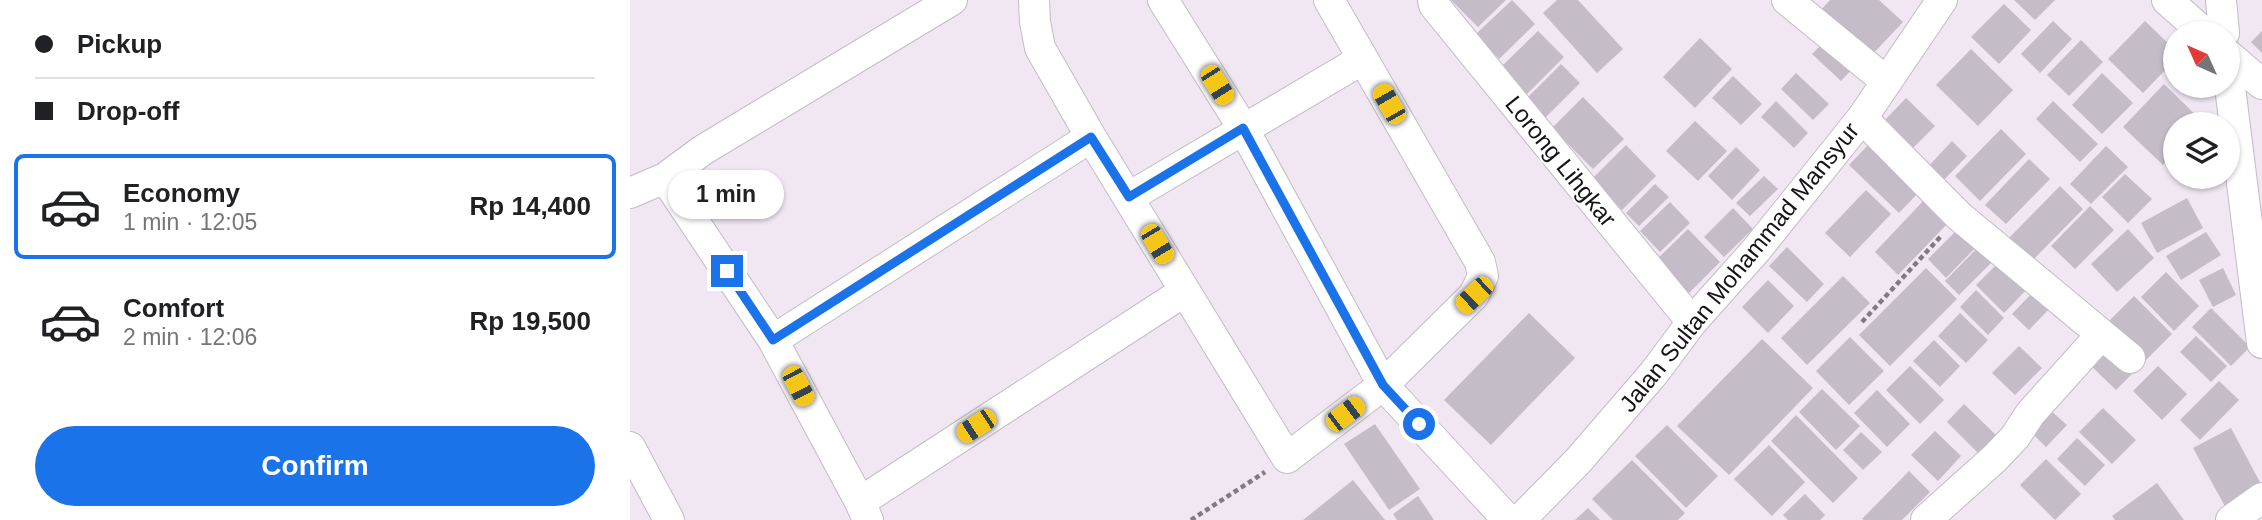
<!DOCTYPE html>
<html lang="en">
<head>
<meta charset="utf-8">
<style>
	body { margin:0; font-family:Arial,sans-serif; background:#f2f2f2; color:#202124; height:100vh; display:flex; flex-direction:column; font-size:26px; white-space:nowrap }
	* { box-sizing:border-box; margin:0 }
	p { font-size:23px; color:#757577 }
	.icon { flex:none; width:38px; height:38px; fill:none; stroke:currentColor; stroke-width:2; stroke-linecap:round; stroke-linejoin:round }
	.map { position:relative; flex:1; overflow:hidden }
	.panel { display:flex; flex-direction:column; background:#fff; width:630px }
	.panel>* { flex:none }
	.guide { display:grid; align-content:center; height:154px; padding:0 35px; background:#fff }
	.needle { width:46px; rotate:315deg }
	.fabs { position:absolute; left:1533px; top:21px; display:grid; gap:14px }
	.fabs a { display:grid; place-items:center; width:77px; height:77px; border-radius:50%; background:#fff; box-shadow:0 2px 5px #0004; font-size:35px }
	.end { position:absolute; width:32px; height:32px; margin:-16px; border:9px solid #1a73e8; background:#fff; box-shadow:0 0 0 4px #fff }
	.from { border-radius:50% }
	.bubble { position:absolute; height:49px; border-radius:24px; background:#fff; box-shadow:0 2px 5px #0004; font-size:23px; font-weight:600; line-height:49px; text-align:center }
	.car { position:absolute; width:21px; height:42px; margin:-21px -10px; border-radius:9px; box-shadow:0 0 5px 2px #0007; background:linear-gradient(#f5c518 24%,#345 0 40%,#f5c518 0 76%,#345 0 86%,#f5c518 0) }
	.guide b { display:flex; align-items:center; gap:24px; height:66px; font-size:26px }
	.guide b+b { border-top:2px solid #e0e0e0 }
	.guide i { width:18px; height:18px; background:#202124 }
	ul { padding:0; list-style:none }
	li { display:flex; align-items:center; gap:21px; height:105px; margin:0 14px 10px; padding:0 21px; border:4px solid transparent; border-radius:10px }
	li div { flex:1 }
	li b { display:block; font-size:26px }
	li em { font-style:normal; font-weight:600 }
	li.current { border-color:#1a73e8 }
	li>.icon { width:63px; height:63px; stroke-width:1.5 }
	.button { display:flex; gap:14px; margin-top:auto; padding:14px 35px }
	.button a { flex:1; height:80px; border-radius:42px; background:#1a73e8; color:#fff; font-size:28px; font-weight:600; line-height:80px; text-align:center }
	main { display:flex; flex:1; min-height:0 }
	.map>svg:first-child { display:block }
	.building { fill:#c4bcc7 }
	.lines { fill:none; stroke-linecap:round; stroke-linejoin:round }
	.minor-casing { stroke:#c3bbc6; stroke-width:32 }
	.path { stroke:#807a81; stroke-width:4.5; stroke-dasharray:5 3.5; stroke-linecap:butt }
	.minor { stroke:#fff; stroke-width:30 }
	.route { stroke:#1a73e8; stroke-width:9 }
	.labels { text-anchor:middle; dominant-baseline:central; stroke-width:5; stroke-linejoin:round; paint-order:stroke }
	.street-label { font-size:24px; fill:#161317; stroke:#fff }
</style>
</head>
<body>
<main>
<section class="panel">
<div class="guide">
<b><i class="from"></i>Pickup</b>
<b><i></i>Drop-off</b>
</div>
<ul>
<li class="current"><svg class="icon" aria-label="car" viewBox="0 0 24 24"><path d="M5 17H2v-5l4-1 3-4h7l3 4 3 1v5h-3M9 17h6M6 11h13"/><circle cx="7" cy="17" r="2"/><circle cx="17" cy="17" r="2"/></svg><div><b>Economy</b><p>1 min · 12:05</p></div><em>Rp 14,400</em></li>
<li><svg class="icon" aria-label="car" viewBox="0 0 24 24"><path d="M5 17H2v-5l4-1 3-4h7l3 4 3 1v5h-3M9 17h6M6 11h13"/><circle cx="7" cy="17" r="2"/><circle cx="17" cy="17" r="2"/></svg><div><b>Comfort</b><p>2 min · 12:06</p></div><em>Rp 19,500</em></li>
</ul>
<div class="button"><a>Confirm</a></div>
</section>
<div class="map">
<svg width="1632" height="520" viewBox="0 0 1632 520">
	<rect width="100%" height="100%" fill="#f0e7f2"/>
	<!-- building -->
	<path class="building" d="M821,0H876L848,27Z
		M882,0L905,24L869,59L846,34Z
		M927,0H948L993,49L967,73L913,13Z
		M1200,0H1249L1273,22L1239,58L1190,11Z
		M1384,0H1425L1405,20Z
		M1374,4L1401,30L1369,64L1341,37Z
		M1423,21L1442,39L1410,73L1391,54Z
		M1515,21L1545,50V60L1513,93L1478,59Z
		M908,31L934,57L897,94L871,67Z
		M1632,31V53L1621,42Z
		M1199,37L1227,64L1211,81L1182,54Z
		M1070,38L1102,69L1065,108L1033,77Z
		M1451,40L1473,62L1439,96L1417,75Z
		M1341,49L1383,90L1348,126L1306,85Z
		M931,64L950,83L915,118L896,99Z
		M1166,73L1199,104L1183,120L1151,89Z
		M1472,73L1503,103L1472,134L1442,105Z
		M1103,76L1132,104L1111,125L1082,98Z
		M1534,84L1574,123L1572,124H1545V152L1533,165L1493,127Z
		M953,97L994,139L963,169L922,128Z
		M1276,98L1305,126L1283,148L1255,120Z
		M1146,101L1178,133L1164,148L1131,117Z
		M1423,101L1468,144L1450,162L1406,119Z
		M1065,121L1097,151L1068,181L1036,151Z
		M1371,129L1396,154L1350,201L1325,176Z
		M1322,141L1337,156L1309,185L1294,171Z
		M1239,144L1289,192L1269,213L1219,165Z
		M996,145L1026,176L992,210L962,179Z
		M1476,146L1498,167L1461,204L1440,184Z
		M1106,147L1130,170L1102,200L1078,176Z
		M1399,159L1420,179L1376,224L1355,205Z
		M1495,174L1522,199L1498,223L1472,197Z
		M1134,176L1148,189L1120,216L1106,203Z
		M1025,184L1039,197L1009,226L996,213Z
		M1430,186L1453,209L1402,261L1379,238Z
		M1236,190L1261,214L1220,257L1195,233Z
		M1296,198L1320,221L1268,275L1245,252Z
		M1557,198L1573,228L1527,253L1511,223Z
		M1040,202L1060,223L1030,252L1010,231Z
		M1460,206L1484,230L1445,269L1421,246Z
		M1103,208L1123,229L1094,257L1074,237Z
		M1330,227L1348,245L1316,278L1298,259Z
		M1058,229L1090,262L1059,293L1026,260Z
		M1498,229L1524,258L1487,292L1461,264Z
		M1576,232L1591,255L1551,280L1536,256Z
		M1350,245L1365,259L1329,295L1315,281Z
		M1157,247L1194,284L1177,302L1139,266Z
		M1374,257L1401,285L1374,313L1346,285Z
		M1296,268L1327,299L1260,366L1229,335Z
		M1593,268L1606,295L1583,307L1569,280Z
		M1536,272L1569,306L1544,331L1511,297Z
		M1213,276L1240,303L1177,365L1151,338Z
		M1138,280L1164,306L1138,333L1112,307Z
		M1346,290L1374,318L1358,335L1330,307Z
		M1405,290L1422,306L1399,330L1382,314Z
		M1504,296L1542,334L1513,363L1475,325Z
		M1581,308L1620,347L1601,366L1562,327Z
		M899,313L945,358L861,445L814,400Z
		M1330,313L1358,340L1336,363L1308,336Z
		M1566,336L1597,366L1581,382L1550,352Z
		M1220,337L1254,371L1219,405L1186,371Z
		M1132,339L1183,388L1099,475L1047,426Z
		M1304,340L1330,366L1310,387L1283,361Z
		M1476,345L1504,372L1486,390L1458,363Z
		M1389,346L1412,368L1385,395L1362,373Z
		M1280,366L1314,400L1290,424L1256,390Z
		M1528,366L1557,394L1532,420L1503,391Z
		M1589,381L1609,400L1570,440L1550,420Z
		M1192,389L1230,426L1206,450L1169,412Z
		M1247,390L1280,424L1257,447L1224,413Z
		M1334,404L1367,436L1349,454L1317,422Z
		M1473,408L1506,440L1482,464L1449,432Z
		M1419,409L1437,425L1416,447L1399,430Z
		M1166,415L1228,478L1203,503L1141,441Z
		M745,424L790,489L759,510L714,444Z
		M1037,425L1088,476L1056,508L1005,456Z
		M1601,428L1632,486L1597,510L1563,448Z
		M1305,431L1331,456L1308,481L1281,455Z
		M1231,432L1252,452L1233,470L1213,450Z
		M1447,438L1475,465L1455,486L1427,459Z
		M1139,445L1175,482L1142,516L1104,479Z
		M1416,459L1451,494L1425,520L1390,485Z
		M1002,460L1055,513L1048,520H983L962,499Z
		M1279,471L1300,492L1272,520H1234L1232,519Z
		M723,480L755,520H673Z
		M1527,483L1554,520H1485L1482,516Z
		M1175,494L1195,515L1190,520H1158L1153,515Z
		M788,496L804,520H767L763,514Z
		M958,508L970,520H945Z"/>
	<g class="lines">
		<defs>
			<path id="minor" d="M404,0L405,22L410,48L461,137L657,458L753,385L844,295L853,276L850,262L699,0
				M533,0L613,128L753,385L878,520
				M803,0L804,5L1062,322
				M1157,0L1257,82
				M1537,0L1574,33
				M1591,0L1594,33
				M1598,55L1632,84
				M1598,71L1632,343
				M1232,118L1329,216L1500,358
				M35,178L143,340L230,502L238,520
				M0,193L35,178L73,150L322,0
				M499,197L733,59
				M143,340L461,137
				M0,447L39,520
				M230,502L555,291
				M890,520L948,461L1024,373L1062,322L1127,249L1232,118L1312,0
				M1296,520L1365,458L1385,437L1400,414L1471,335
				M1601,520L1632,498"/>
		</defs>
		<!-- minor casing -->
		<use href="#minor" class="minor-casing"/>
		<!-- path -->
		<path class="path" d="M1232,322L1312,235
			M561,520L635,472"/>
		<!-- minor -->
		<use href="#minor" class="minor"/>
	</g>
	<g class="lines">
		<!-- route -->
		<path class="route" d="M97,271L143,340L461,137L499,197L613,128L753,385L789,424"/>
	</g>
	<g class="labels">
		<!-- street labels -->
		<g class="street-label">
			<text transform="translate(931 161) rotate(51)">Lorong Lihgkar</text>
			<text transform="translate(1109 267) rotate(-51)">Jalan Sultan Mohammad Mansyur</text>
		</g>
	</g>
</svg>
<div class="fabs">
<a><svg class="needle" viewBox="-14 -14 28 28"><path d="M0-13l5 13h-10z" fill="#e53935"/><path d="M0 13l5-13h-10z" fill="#757577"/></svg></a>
<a><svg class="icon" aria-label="layers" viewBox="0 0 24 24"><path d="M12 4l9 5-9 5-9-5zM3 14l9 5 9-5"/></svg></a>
</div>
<i class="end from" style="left:789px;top:424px"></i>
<i class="end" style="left:97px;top:271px"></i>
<div class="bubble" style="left:38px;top:170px;width:116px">1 min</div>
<i class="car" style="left:587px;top:85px;rotate:148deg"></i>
<i class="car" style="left:759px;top:104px;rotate:330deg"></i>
<i class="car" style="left:527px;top:244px;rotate:149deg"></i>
<i class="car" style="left:844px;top:295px;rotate:226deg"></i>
<i class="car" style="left:168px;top:386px;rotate:152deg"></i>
<i class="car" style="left:715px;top:414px;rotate:53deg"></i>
<i class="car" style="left:346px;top:426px;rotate:237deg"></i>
</div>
</main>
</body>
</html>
